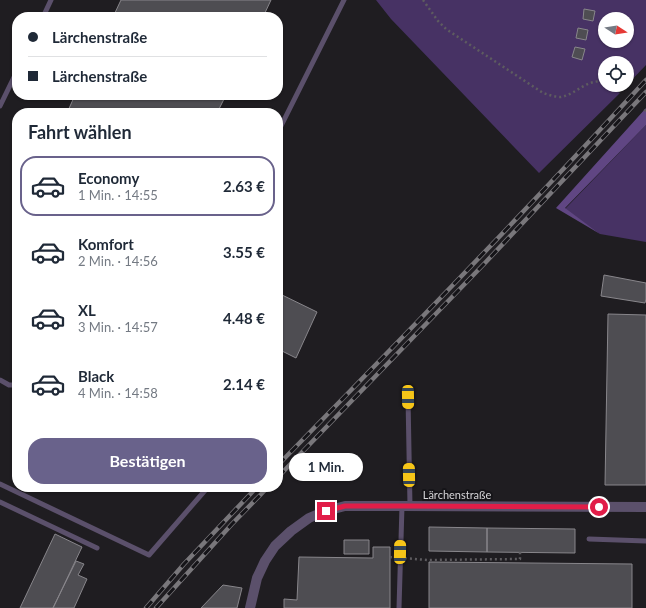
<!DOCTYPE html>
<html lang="de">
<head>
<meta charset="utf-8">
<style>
	body { margin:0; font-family:Lato,sans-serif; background:#f6f6f7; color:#1f2937; height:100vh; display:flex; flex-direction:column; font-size:15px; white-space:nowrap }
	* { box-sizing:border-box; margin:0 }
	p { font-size:13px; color:#747a83 }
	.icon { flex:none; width:22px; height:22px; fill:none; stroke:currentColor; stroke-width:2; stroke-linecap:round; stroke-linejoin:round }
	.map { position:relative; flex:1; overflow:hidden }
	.sheet { position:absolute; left:12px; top:108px; width:271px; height:384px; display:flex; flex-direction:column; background:#fff; border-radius:16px; box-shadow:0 1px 3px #0004 }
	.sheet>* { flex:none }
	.top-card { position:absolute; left:12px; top:12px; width:271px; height:88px; border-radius:16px; box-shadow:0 1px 3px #0004; display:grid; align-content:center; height:88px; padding:0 16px; background:#fff }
	.needle { width:26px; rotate:102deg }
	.controls { position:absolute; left:598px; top:12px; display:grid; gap:8px }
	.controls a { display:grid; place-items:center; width:36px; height:36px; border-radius:50%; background:#fff; box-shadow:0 1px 3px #0004; font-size:20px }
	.end { position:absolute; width:18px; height:18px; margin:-9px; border:5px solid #e11d48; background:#fff; box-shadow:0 0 0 2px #fff }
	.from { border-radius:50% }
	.bubble { position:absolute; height:28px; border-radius:14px; background:#fff; box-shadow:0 1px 3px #0004; font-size:13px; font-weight:700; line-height:28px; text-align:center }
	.car { position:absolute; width:12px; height:24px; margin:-12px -6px; border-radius:5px; box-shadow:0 0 3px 1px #0007; background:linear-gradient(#f5c518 24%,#345 0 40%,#f5c518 0 76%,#345 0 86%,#f5c518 0) }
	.top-card b { display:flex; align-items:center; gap:14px; height:38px; font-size:15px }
	.top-card b+b { border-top:1px solid #e0e1e3 }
	.top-card i { width:10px; height:10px; background:#1f2937 }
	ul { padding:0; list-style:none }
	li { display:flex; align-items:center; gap:12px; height:60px; margin:0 8px 6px; padding:0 8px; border:2px solid transparent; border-radius:16px }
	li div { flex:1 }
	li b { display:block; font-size:15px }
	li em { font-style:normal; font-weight:700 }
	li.active { border-color:#69628b }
	li>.icon { width:36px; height:36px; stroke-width:1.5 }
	h2 { padding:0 16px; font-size:18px; line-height:48px }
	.action { display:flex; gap:8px; margin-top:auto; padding:8px 16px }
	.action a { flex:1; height:46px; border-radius:16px; background:#69628b; color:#fff; font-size:16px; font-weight:700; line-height:46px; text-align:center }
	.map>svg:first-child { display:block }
	.green { fill:#473264; fill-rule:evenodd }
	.forest { fill:#604683 }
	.building { fill:#4e4d52; stroke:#88868b }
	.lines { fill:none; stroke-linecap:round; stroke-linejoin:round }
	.path { stroke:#5e5c60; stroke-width:2.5; stroke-dasharray:2 3; stroke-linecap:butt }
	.service { stroke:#5b506b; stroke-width:5 }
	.minor { stroke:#5b506b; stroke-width:10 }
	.rail-casing { stroke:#79777b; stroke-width:4.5 }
	.rail { stroke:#151418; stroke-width:3; stroke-dasharray:9; stroke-linecap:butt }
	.path-bridge { stroke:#5e5c60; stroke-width:2.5; stroke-dasharray:2 3; stroke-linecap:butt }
	.route { stroke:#e11d48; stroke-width:5 }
	.labels { text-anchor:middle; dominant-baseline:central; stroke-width:4; stroke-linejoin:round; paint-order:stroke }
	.street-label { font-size:11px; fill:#d6d5d8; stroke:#151418 }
</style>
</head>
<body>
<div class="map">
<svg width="646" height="608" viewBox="0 0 646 608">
	<rect width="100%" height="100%" fill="#1f1d21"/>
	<!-- green -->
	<path class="green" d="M376,0H646V65L624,88L622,85H627V63H605V85H613L610,88L620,93L539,173L391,19ZM605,19H627V41H605Z
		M646,125V242L600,234L565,209Z"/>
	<!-- forest -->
	<path class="forest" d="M646,108V125L565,208L600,234L556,208Z"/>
	<!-- building -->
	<path class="building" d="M121,0H271L263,17H113Z
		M584,9L595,11L593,21L583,19Z
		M578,28L588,30L586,40L576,38Z
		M575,47L585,49L582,60L572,57Z
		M75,95H226L217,113H67Z
		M604,275L646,283V299L645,303L601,296Z
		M278,293L317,312L296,358L278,349Z
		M608,314L646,315V485H605Z
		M429,527L487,528V552L429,551Z
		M487,528L575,529V553L487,552Z
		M55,534L82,547L53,608H20Z
		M344,540H369V554H344Z
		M373,547H390V608H284V599L297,600L299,557L373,558Z
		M76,561L84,564L78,575L87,579L74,608H53Z
		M429,562L632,564V608H429Z
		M223,585L242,588L237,608H201Z"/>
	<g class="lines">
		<!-- path -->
		<path class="path" d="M423,0L438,21L446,29L543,93C549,95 555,97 561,97C577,94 587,78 605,82
			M613,85L622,90
			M644,110L646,111"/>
		<!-- service -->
		<path class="service" d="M43,17L51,0
			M0,106L17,71
			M278,130H279L344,0
			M0,380L9,385H17
			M408,397L410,506
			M0,484L149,555L208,487
			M0,502L97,548
			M589,539L646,541
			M399,608L402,506"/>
		<!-- minor -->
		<path class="minor" d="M250,608L257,578L265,561L275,546L291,531L309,518L326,511L345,506H402L646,507"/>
		<defs>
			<path id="rail" d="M278,465C402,338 526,211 646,80
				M278,477L484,264L646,92
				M146,608L184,564L257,487
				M156,608L232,524L268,487"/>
		</defs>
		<!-- rail casing -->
		<use href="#rail" class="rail-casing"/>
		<!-- rail -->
		<use href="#rail" class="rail"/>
		<!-- path-bridge -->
		<path class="path-bridge" d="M390,557L427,560L520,559V552"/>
	</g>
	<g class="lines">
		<!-- route -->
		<path class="route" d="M326,511L345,506H402L599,507"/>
	</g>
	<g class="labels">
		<!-- street labels -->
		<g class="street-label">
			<text x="457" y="494">Lärchenstraße</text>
		</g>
	</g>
</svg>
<div class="controls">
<a><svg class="needle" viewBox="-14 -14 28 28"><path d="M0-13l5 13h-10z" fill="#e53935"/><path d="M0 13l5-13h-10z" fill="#747a83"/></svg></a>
<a><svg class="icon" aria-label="locate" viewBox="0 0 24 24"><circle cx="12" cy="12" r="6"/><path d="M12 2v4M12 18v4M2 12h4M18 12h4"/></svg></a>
</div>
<i class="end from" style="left:599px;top:507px"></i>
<i class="end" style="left:326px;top:511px"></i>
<div class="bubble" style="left:289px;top:453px;width:74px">1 Min.</div>
<i class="car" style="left:408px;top:397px;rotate:179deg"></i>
<i class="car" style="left:409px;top:475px;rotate:359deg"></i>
<i class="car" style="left:400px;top:552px;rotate:1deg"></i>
<div class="top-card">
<b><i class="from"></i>Lärchenstraße</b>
<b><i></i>Lärchenstraße</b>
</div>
<section class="sheet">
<h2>Fahrt wählen</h2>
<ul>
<li class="active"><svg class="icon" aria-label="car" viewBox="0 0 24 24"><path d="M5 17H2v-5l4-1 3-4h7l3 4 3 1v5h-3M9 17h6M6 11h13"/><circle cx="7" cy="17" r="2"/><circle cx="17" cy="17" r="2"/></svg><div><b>Economy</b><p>1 Min. · 14:55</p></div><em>2.63 €</em></li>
<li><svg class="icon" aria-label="car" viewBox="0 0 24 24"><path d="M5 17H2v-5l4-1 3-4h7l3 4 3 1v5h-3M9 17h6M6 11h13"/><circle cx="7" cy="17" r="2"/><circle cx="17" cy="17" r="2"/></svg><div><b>Komfort</b><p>2 Min. · 14:56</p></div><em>3.55 €</em></li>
<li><svg class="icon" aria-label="car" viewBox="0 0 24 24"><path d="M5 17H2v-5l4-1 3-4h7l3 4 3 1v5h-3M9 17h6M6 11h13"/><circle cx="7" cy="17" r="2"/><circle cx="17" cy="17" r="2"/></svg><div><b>XL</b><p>3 Min. · 14:57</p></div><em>4.48 €</em></li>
<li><svg class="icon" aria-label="car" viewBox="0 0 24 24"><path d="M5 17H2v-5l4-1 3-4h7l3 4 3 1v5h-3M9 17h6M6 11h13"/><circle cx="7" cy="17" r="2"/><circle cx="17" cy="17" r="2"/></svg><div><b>Black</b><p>4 Min. · 14:58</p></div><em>2.14 €</em></li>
</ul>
<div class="action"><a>Bestätigen</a></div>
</section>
</div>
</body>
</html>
